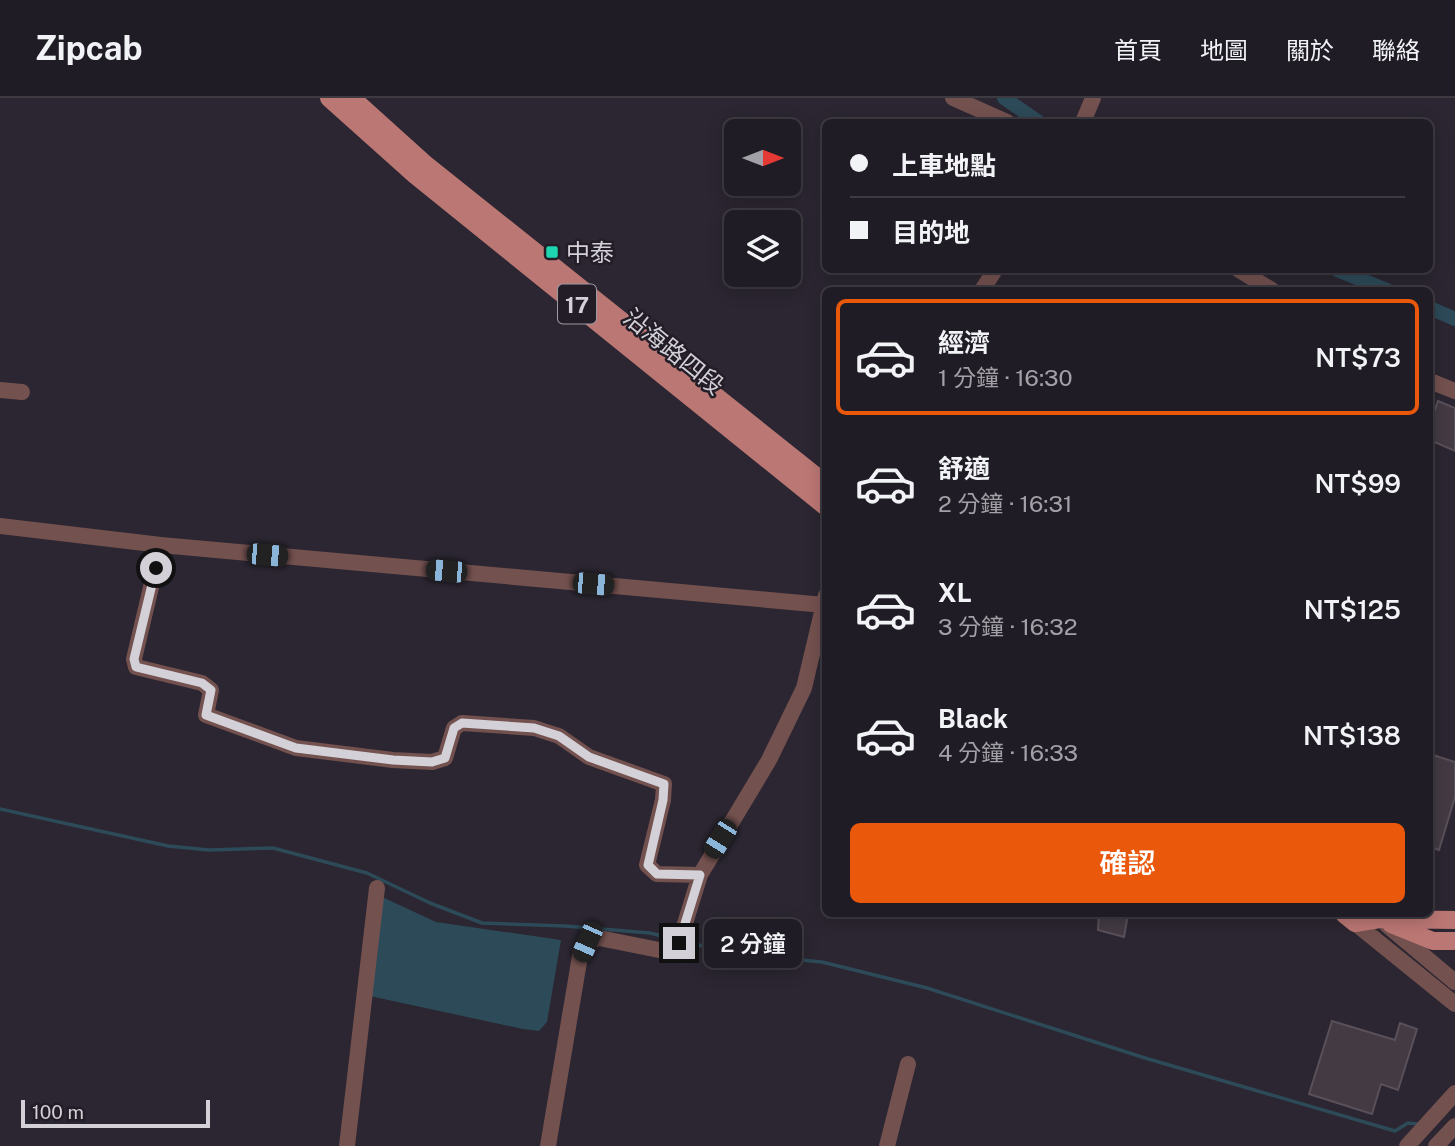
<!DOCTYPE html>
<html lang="zh-TW">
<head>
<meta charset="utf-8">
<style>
	body { margin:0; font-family:"Public Sans","Noto Sans TC",sans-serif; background:#2d2932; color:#f1f3f6; height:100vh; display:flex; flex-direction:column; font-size:26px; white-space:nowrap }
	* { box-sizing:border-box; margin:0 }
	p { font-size:23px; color:#a2a1a7 }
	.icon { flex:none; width:38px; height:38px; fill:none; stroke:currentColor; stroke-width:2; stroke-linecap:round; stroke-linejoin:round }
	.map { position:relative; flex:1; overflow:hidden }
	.panel { position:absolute; left:822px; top:189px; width:611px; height:630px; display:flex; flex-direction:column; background:#201c25; border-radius:10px; box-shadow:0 4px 18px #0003,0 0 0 2px #3d3a42 }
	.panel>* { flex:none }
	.banner { position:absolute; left:822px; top:21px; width:611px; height:154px; border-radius:10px; box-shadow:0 4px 18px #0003,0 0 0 2px #3d3a42; display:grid; align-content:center; height:154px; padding:0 28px; background:#201c25 }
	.needle { width:46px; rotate:90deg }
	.controls { position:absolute; left:724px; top:21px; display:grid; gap:14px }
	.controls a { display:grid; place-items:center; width:77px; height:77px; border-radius:10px; background:#201c25; box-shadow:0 4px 18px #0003,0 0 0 2px #3d3a42; font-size:35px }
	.scale { position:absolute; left:21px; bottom:18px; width:189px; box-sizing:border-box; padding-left:7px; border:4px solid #d3d0d7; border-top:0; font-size:19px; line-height:24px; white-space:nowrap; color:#d3d0d7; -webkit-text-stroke:5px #221d27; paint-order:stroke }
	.end { position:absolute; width:32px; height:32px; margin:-16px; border:9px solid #d3d0d7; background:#111; box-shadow:0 0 0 4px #111 }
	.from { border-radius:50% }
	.bubble { position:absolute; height:49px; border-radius:10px; background:#201c25; box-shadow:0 4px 18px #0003,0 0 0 2px #3d3a42; font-size:23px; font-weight:600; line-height:49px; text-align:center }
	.car { position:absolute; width:21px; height:42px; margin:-21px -10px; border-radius:9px; box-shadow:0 0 5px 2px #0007; background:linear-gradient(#222 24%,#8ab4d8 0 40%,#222 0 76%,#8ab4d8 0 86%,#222 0) }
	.banner b { display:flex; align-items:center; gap:24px; height:66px; font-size:26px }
	.banner b+b { border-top:2px solid #3d3a42 }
	.banner i { width:18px; height:18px; background:#f1f3f6 }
	ul { padding:12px 0 0; list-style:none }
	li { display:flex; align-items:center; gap:21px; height:116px; margin:0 14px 10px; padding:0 14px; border:4px solid transparent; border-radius:10px }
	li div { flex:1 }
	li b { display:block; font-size:26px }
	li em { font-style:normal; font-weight:600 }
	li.on { border-color:#ea580c }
	li>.icon { width:63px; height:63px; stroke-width:1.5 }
	.action { display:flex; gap:14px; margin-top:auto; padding:14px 28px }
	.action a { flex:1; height:80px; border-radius:10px; background:#ea580c; color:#fff; font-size:28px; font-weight:600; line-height:80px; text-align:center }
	header { display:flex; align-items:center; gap:42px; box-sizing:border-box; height:98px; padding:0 35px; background:#201c25; border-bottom:2px solid #3d3a42 }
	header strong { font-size:33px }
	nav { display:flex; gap:38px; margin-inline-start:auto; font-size:24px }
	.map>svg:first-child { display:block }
	.water { fill:#2d4a58 }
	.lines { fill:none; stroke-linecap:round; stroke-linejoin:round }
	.stream { stroke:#2d4a58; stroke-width:3.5 }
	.canal { stroke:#2d4a58; stroke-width:14 }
	.building { fill:#433a44; stroke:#59505a; stroke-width:2 }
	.minor { stroke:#73514f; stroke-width:16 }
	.major { stroke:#bb7774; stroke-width:18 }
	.route { stroke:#d3d0d7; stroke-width:9 }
	.poi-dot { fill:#1dd5b1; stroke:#221d27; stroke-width:2.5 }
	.labels { text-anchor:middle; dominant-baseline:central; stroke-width:5; stroke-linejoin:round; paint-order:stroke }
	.shield { fill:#221d27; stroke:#9e9aa2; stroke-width:2 }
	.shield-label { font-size:23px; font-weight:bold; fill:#d3d0d7 }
	.poi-label { font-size:24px; fill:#d3d0d7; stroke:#221d27; text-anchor:start }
	.street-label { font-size:24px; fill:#d3d0d7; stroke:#221d27 }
</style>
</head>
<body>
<header>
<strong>Zipcab</strong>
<nav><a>首頁</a><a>地圖</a><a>關於</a><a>聯絡</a></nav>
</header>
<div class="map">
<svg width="1455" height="1048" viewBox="0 0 1455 1048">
	<rect width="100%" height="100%" fill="#2b2631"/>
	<!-- water -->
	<path class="water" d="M380,798L436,824L561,842L547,924L539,933L523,931L365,897Z"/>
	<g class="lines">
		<!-- stream -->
		<path class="stream" d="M0,711L168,748L209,752L273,750L367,775L430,805L482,825L565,828L650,835L670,840
			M690,845L738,856L822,864L927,890L1145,960L1395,1033L1408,1025L1418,1026"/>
		<!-- canal -->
		<path class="canal" d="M1004,0L1039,24
			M1337,172L1387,192
			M1430,210L1455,221"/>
	</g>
	<!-- building -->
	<path class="building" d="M1438,303L1455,310V353L1430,342V325Z
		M1430,656L1455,664V699L1439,752L1430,749Z
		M1099,816H1128L1124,839L1098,832Z
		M1332,923L1395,942L1400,925L1417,931L1398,992L1381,986L1372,1016L1309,996Z"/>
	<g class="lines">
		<!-- minor -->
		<path class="minor" d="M953,0L1007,24
			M1083,24L1093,0
			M1239,172L1272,192
			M982,192L995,172
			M1430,283L1455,293
			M0,292L22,294
			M0,428L161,447L824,507
			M161,447L134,561L136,569L202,585L211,592L206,617L296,650L393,662L432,664L445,660L454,630L462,625L534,630L559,638L589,659L664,686L663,702L647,767L657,776L700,777
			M1355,825L1455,906
			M1387,827L1455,884
			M347,1048L377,790
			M548,1048L580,858L587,844L599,840L664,853L672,852L679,845L700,777L769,662L804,590L826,497
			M887,1048L908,966
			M1407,1048L1455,995
			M1436,1048L1455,1028"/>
		<!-- major -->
		<path class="major" d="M329,0L415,77L826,409
			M352,0L424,65L826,386
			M1344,816L1355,825L1380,821L1455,822
			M1391,826L1433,843H1455"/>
	</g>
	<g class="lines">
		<!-- route -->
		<path class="route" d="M156,470L134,561L136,569L202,585L211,592L206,617L296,650L393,662L432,664L445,660L454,630L462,625L534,630L559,638L589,659L664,686L663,702L648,767L657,776L700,777L679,845"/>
	</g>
	<!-- markers -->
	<rect class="poi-dot" x="545" y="147" width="14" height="14" rx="3.5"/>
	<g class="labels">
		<!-- shield labels -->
		<rect class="shield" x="558" y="186.5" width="38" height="39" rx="5"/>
		<g class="shield-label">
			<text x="577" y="206">17</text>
		</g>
		<!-- poi labels -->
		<g class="poi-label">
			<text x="566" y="154">中泰</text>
		</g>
		<!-- street labels -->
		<g class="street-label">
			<text transform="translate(674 253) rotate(39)">沿海路四段</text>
		</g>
	</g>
</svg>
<div class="controls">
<a><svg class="needle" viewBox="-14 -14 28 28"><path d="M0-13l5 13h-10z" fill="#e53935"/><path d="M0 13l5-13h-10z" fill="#a2a1a7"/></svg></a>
<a><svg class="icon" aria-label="layers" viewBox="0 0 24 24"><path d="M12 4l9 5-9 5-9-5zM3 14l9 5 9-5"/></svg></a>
</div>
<div class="scale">100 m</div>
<i class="end from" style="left:156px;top:470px"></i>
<i class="end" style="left:679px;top:845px"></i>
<div class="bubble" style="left:704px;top:821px;width:98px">2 分鐘</div>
<i class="car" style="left:267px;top:457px;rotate:95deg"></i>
<i class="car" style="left:446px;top:473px;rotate:275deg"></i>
<i class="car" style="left:593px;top:486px;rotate:95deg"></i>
<i class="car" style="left:720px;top:741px;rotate:212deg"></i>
<i class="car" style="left:587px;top:844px;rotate:204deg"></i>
<div class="banner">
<b><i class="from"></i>上車地點</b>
<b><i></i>目的地</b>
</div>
<section class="panel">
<ul>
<li class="on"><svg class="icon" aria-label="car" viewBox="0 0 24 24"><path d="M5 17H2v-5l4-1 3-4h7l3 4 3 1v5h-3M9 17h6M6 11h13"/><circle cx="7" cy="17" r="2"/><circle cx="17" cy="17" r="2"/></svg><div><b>經濟</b><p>1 分鐘 · 16:30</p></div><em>NT$73</em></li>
<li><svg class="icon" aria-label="car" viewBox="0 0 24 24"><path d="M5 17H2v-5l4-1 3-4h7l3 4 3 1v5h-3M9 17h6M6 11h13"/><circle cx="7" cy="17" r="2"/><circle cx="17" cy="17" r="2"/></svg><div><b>舒適</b><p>2 分鐘 · 16:31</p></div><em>NT$99</em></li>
<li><svg class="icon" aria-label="car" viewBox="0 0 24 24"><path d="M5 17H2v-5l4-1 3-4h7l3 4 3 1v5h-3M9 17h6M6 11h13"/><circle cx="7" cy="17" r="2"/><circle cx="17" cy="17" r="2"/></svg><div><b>XL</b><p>3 分鐘 · 16:32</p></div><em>NT$125</em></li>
<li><svg class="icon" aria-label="car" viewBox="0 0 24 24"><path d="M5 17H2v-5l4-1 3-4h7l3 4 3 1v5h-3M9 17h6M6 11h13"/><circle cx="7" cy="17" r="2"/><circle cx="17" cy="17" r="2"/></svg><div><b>Black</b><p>4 分鐘 · 16:33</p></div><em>NT$138</em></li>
</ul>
<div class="action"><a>確認</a></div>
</section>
</div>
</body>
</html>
